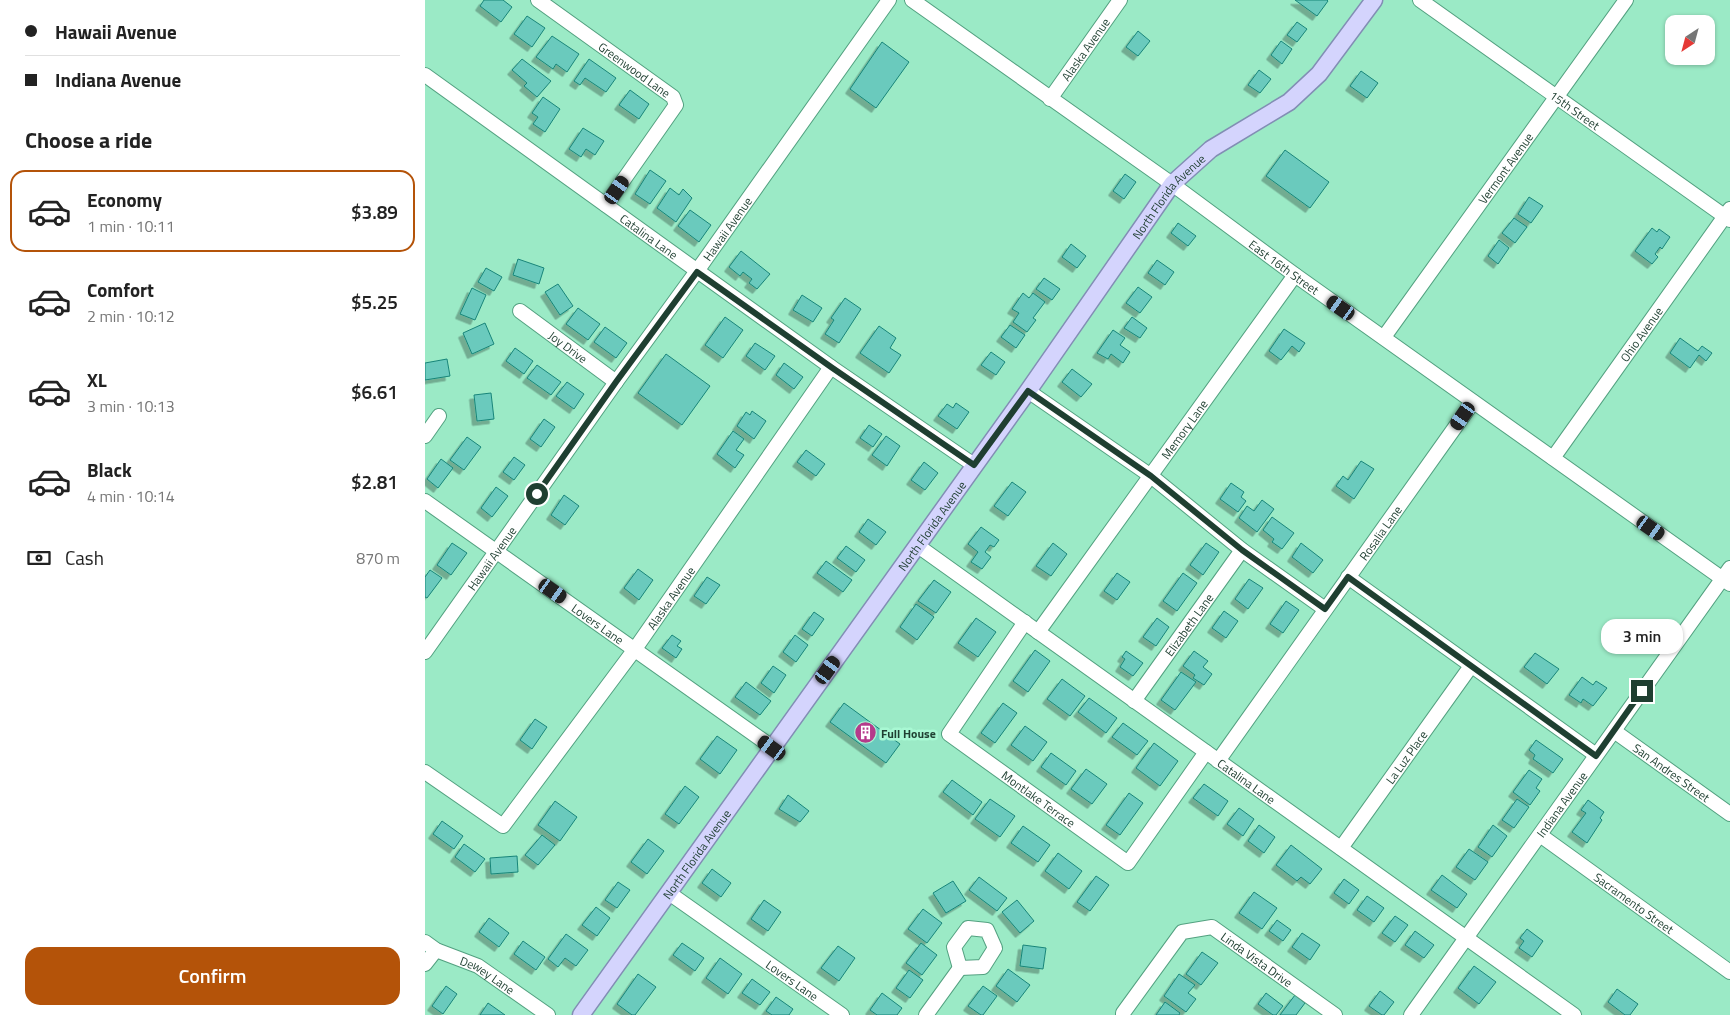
<!DOCTYPE html>
<html lang="en">
<head>
<meta charset="utf-8">
<style>
	body { margin:0; font-family:"Titillium Web",sans-serif; background:#f2f2f2; color:#222; height:100vh; display:flex; flex-direction:column; font-size:19px; white-space:nowrap }
	* { box-sizing:border-box; margin:0 }
	p { font-size:16px; color:#767676 }
	.icon { flex:none; width:28px; height:28px; fill:none; stroke:currentColor; stroke-width:2; stroke-linecap:round; stroke-linejoin:round }
	.map { position:relative; flex:1; overflow:hidden }
	.drawer { display:flex; flex-direction:column; background:#fff; width:425px }
	.drawer>* { flex:none }
	.banner { display:grid; align-content:center; height:110px; padding:0 25px; background:#fff }
	.needle { width:32px; rotate:216deg }
	.fabs { position:absolute; left:1240px; top:15px; display:grid; gap:10px }
	.fabs a { display:grid; place-items:center; width:50px; height:50px; border-radius:10px; background:#fff; box-shadow:0 1px 4px #0004; font-size:25px }
	.end { position:absolute; width:22px; height:22px; margin:-11px; border:6px solid #1f3f31; background:#fff; box-shadow:0 0 0 2px #fff }
	.from { border-radius:50% }
	.bubble { position:absolute; height:35px; border-radius:15px; background:#fff; box-shadow:0 1px 4px #0004; font-size:16px; font-weight:600; line-height:35px; text-align:center }
	.car { position:absolute; width:15px; height:30px; margin:-15px -8px; border-radius:6px; box-shadow:0 0 4px 1px #0007; background:linear-gradient(#222 24%,#8ab4d8 0 40%,#222 0 76%,#8ab4d8 0 86%,#222 0) }
	.banner b { display:flex; align-items:center; gap:18px; height:48px; font-size:19px }
	.banner b+b { border-top:1px solid #e0e0e0 }
	.banner i { width:12px; height:12px; background:#222 }
	ul { padding:0; list-style:none }
	li { display:flex; align-items:center; gap:15px; height:82px; margin:0 10px 8px; padding:0 15px; border:2px solid transparent; border-radius:15px }
	li div { flex:1 }
	li b { display:block; font-size:19px }
	li em { font-style:normal; font-weight:600 }
	li.on { border-color:#b45309 }
	li>.icon { width:45px; height:45px; stroke-width:1.5 }
	h2 { padding:0 25px; font-size:22px; line-height:60px }
	.pay { display:flex; align-items:center; gap:12px; height:55px; padding:0 25px; font-size:19px }
	.pay p { margin-inline-start:auto }
	.primary-button { display:flex; gap:10px; margin-top:auto; padding:10px 25px }
	.primary-button a { flex:1; height:58px; border-radius:15px; background:#b45309; color:#fff; font-size:20px; font-weight:600; line-height:58px; text-align:center }
	main { display:flex; flex:1; min-height:0 }
	.map>svg:first-child { display:block }
	.building { fill:#6bcabd; stroke:#188579; filter:url(#shadow) }
	.lines { fill:none; stroke-linecap:round; stroke-linejoin:round }
	.minor-casing { stroke:#53a180; stroke-width:16 }
	.major-casing { stroke:#828eb4; stroke-width:19 }
	.minor { stroke:#fff; stroke-width:14 }
	.major { stroke:#d4d4fd; stroke-width:16 }
	.route { stroke:#1f3f31; stroke-width:6 }
	.labels { text-anchor:middle; dominant-baseline:central; stroke-width:5; stroke-linejoin:round; paint-order:stroke }
	.street-label { font-size:12px; fill:#1f3f31; stroke:#a8f8d3 }
	.poi-label { font-size:12px; font-weight:bold; fill:#1f3f31; stroke:#a8f8d3; text-anchor:start }
</style>
</head>
<body>
<main>
<section class="drawer">
<div class="banner">
<b><i class="from"></i>Hawaii Avenue</b>
<b><i></i>Indiana Avenue</b>
</div>
<h2>Choose a ride</h2>
<ul>
<li class="on"><svg class="icon" aria-label="car" viewBox="0 0 24 24"><path d="M5 17H2v-5l4-1 3-4h7l3 4 3 1v5h-3M9 17h6M6 11h13"/><circle cx="7" cy="17" r="2"/><circle cx="17" cy="17" r="2"/></svg><div><b>Economy</b><p>1 min · 10:11</p></div><em>$3.89</em></li>
<li><svg class="icon" aria-label="car" viewBox="0 0 24 24"><path d="M5 17H2v-5l4-1 3-4h7l3 4 3 1v5h-3M9 17h6M6 11h13"/><circle cx="7" cy="17" r="2"/><circle cx="17" cy="17" r="2"/></svg><div><b>Comfort</b><p>2 min · 10:12</p></div><em>$5.25</em></li>
<li><svg class="icon" aria-label="car" viewBox="0 0 24 24"><path d="M5 17H2v-5l4-1 3-4h7l3 4 3 1v5h-3M9 17h6M6 11h13"/><circle cx="7" cy="17" r="2"/><circle cx="17" cy="17" r="2"/></svg><div><b>XL</b><p>3 min · 10:13</p></div><em>$6.61</em></li>
<li><svg class="icon" aria-label="car" viewBox="0 0 24 24"><path d="M5 17H2v-5l4-1 3-4h7l3 4 3 1v5h-3M9 17h6M6 11h13"/><circle cx="7" cy="17" r="2"/><circle cx="17" cy="17" r="2"/></svg><div><b>Black</b><p>4 min · 10:14</p></div><em>$2.81</em></li>
</ul>
<div class="pay"><svg class="icon" aria-label="cash" viewBox="0 0 24 24"><path d="M3 7h18v10H3z"/><circle cx="12" cy="12" r="2"/></svg>Cash<p>870 m</p></div>
<div class="primary-button"><a>Confirm</a></div>
</section>
<div class="map">
<svg width="1305" height="1015" viewBox="0 0 1305 1015">
	<defs>
		<filter id="shadow"><feDropShadow dx="-4.5" dy="4.5" stdDeviation="0" flood-color="#0004"/></filter>
	</defs>
	<rect width="100%" height="100%" fill="#9beac6"/>
	<!-- building -->
	<path class="building" d="M59,0H78L87,7L76,22L55,6Z
		M870,0H902L903,1L892,16Z
		M102,16L120,28L107,47L89,34Z
		M872,22L882,29L872,42L862,35Z
		M713,31L725,41L713,56L701,47Z
		M127,36L154,54L142,72L131,64L128,69L111,57Z
		M856,41L867,49L857,64L846,55Z
		M457,42L484,62L451,108L425,89Z
		M97,59L126,81L112,97L99,86L102,83L87,70Z
		M164,59L191,78L181,92L160,78L155,85L149,81Z
		M834,70L846,79L835,93L823,85Z
		M936,71L953,83L942,98L925,86Z
		M205,90L224,104L214,119L194,105Z
		M118,97L135,109L120,132L108,124L113,117L107,113Z
		M158,128L179,141L170,155L161,149L156,157L144,149Z
		M860,150L904,182L885,208L841,176Z
		M225,170L241,181L225,204L210,194Z
		M700,174L711,182L699,199L688,191Z
		M245,188L254,195L258,189L267,198L251,222L232,208Z
		M1104,197L1118,206L1106,223L1093,214Z
		M265,210L286,225L274,242L253,226Z
		M1089,218L1102,227L1090,243L1077,233Z
		M753,223L771,236L763,246L746,233Z
		M1227,228L1232,232L1234,229L1245,237L1237,249L1235,247L1230,254L1233,257L1227,264L1210,251Z
		M1074,240L1084,248L1073,264L1063,256Z
		M646,244L661,256L652,268L637,257Z
		M316,251L345,274L332,289L324,283L327,279L318,272L315,276L304,267Z
		M93,259L119,268L114,284L88,275Z
		M732,260L749,272L740,285L723,273Z
		M61,268L77,277L69,291L53,282Z
		M619,278L635,289L627,300L611,289Z
		M133,284L148,306L135,315L120,292Z
		M713,287L727,297L715,313L701,303Z
		M47,288L61,295L50,320L35,314Z
		M598,293L604,298L608,293L620,302L608,318L611,320L602,332L588,322L594,313L587,309Z
		M377,295L397,308L388,322L368,310Z
		M420,298L436,309L414,343L400,334L409,320L406,318Z
		M153,308L175,324L163,340L141,324Z
		M300,317L318,330L298,358L280,345Z
		M707,317L722,328L715,338L699,328Z
		M60,323L69,344L47,354L38,333Z
		M585,325L600,335L591,348L576,337Z
		M454,326L471,338L465,348L476,355L464,373L435,353Z
		M180,327L202,343L191,358L169,342Z
		M859,329L880,343L874,352L867,346L856,360L844,351Z
		M688,330L700,338L695,345L705,352L698,363L686,354L683,359L672,353Z
		M1255,338L1273,351L1277,346L1287,353L1281,361L1274,355L1265,368L1245,353Z
		M330,343L350,356L340,370L321,356Z
		M90,348L108,361L99,374L81,361Z
		M566,352L580,362L571,375L556,365Z
		M241,354L285,386L257,425L213,393Z
		M22,359L25,376L0,380V363Z
		M359,363L378,377L369,389L351,375Z
		M112,365L136,382L126,395L102,378Z
		M647,369L667,384L656,397L637,382Z
		M142,382L159,394L149,409L131,396Z
		M66,393L69,419L52,421L49,395Z
		M531,403L544,412L532,429L513,416L522,404L528,408Z
		M327,411L341,421L329,439L312,426L321,412L325,415Z
		M119,419L130,427L116,447L105,439Z
		M444,425L457,434L448,447L435,438Z
		M308,431L319,439L311,450L319,455L310,468L292,454Z
		M461,436L475,446L462,466L447,455Z
		M42,437L56,447L39,470L25,460Z
		M381,450L400,464L391,476L372,462Z
		M89,457L100,465L89,480L78,472Z
		M16,459L28,468L13,488L2,479Z
		M936,461L949,469L929,499L911,486L918,476L923,480Z
		M499,462L513,473L500,490L486,480Z
		M587,482L601,492L583,516L569,506Z
		M806,483L819,492L816,497L821,501L813,512L795,499Z
		M71,487L83,496L67,517L56,508Z
		M139,495L154,506L140,525L126,515Z
		M837,500L849,509L832,532L814,518L822,506L829,511Z
		M847,517L869,533L857,549L847,542L849,539L838,530Z
		M443,519L461,532L451,545L434,532Z
		M556,527L574,540L569,547L565,545L560,552L566,557L557,569L546,562L553,552L543,544Z
		M27,543L42,553L26,575L12,565Z
		M628,543L642,554L626,576L611,566Z
		M781,543L794,552L778,575L765,565Z
		M876,543L898,560L888,573L867,557Z
		M421,546L440,560L431,572L412,558Z
		M401,561L427,580L418,592L392,573Z
		M213,569L228,580L214,600L199,588Z
		M5,570L17,578L2,598L0,597V577Z
		M692,573L705,582L692,600L679,591Z
		M758,573L772,583L752,611L738,601Z
		M282,577L295,585L281,604L269,596Z
		M824,579L838,588L823,609L810,599Z
		M509,580L526,592L511,613L493,601Z
		M861,601L874,610L858,633L845,624Z
		M491,604L509,617L492,640L475,627Z
		M799,611L813,621L801,638L787,628Z
		M389,612L399,619L387,636L377,629Z
		M551,618L571,632L553,657L533,643Z
		M732,618L744,627L731,646L718,637Z
		M247,635L256,641L252,646L257,649L251,658L237,648Z
		M370,635L383,645L371,662L358,652Z
		M610,650L625,661L603,692L588,681Z
		M701,651L718,663L708,676L695,667L700,659L697,657Z
		M769,651L783,661L778,667L787,674L779,685L768,678L770,675L758,666Z
		M1110,653L1134,669L1122,684L1099,667Z
		M348,666L361,675L349,693L336,683Z
		M756,672L771,682L750,710L736,700Z
		M1157,677L1168,685L1171,681L1182,688L1168,706L1158,699L1156,703L1144,695Z
		M637,679L660,696L645,716L622,699Z
		M321,682L346,701L335,715L310,697Z
		M664,698L692,718L681,733L653,712Z
		M419,703L475,744L461,763L405,722Z
		M578,703L592,713L570,743L556,733Z
		M110,719L122,727L107,749L95,740Z
		M698,723L723,741L712,755L687,737Z
		M600,726L622,742L608,761L586,745Z
		M292,736L312,750L295,774L275,759Z
		M1111,740L1138,759L1128,773L1108,759L1110,755L1104,750Z
		M729,743L753,761L735,786L711,768Z
		M626,753L651,771L641,785L616,767Z
		M661,769L682,784L667,804L646,789Z
		M1104,770L1117,779L1111,788L1115,791L1105,805L1088,792Z
		M527,780L557,802L548,815L518,792Z
		M779,784L803,801L793,816L768,798Z
		M260,786L274,797L254,824L240,814Z
		M704,793L718,803L695,835L681,825Z
		M363,795L384,811L375,822L354,809Z
		M565,799L590,816L575,837L550,819Z
		M1092,799L1104,807L1089,828L1077,820Z
		M1163,800L1179,812L1175,818L1177,820L1162,843L1147,832L1161,813L1156,810Z
		M130,801L152,817L135,841L113,825Z
		M814,808L829,819L818,836L802,824Z
		M17,821L38,836L29,849L8,834Z
		M834,825L850,837L839,853L823,841Z
		M1068,825L1082,836L1067,857L1053,847Z
		M598,826L625,845L613,862L586,843Z
		M117,835L130,845L113,865L100,855Z
		M223,839L239,851L222,874L206,862Z
		M39,844L60,859L50,872L30,857Z
		M866,845L897,869L885,884L876,877L872,881L851,865Z
		M1044,849L1063,862L1050,880L1031,867Z
		M633,853L657,871L644,889L620,871Z
		M92,856L93,872L66,874L65,858Z
		M287,869L306,883L296,897L277,883Z
		M1017,875L1042,894L1032,908L1006,890Z
		M671,876L684,885L665,911L652,902Z
		M554,877L582,898L572,911L544,890Z
		M919,879L934,890L924,904L909,893Z
		M528,881L541,901L521,913L508,893Z
		M193,882L205,890L192,908L180,900Z
		M829,892L852,908L837,929L814,913Z
		M942,896L959,908L949,922L932,910Z
		M339,900L356,912L343,931L326,919Z
		M592,900L609,921L595,933L577,912Z
		M171,907L185,918L172,936L157,925Z
		M498,909L517,923L502,943L483,929Z
		M970,916L983,925L970,942L957,933Z
		M64,918L84,933L74,947L54,932Z
		M852,920L866,930L858,941L844,931Z
		M1102,929L1118,941L1107,957L1094,948L1099,941L1095,938Z
		M990,931L1009,945L999,958L980,945Z
		M877,933L895,945L885,960L867,947Z
		M141,934L163,950L151,966L140,958L133,967L123,959Z
		M98,941L120,957L111,970L89,954Z
		M257,943L279,958L270,971L248,955Z
		M496,943L512,955L497,975L481,963Z
		M598,945L621,948L618,969L595,966Z
		M413,946L430,958L414,981L396,968Z
		M777,952L793,963L776,985L761,974Z
		M295,958L317,974L303,994L281,978Z
		M1049,966L1071,982L1054,1004L1033,988Z
		M583,969L605,985L592,1002L571,986Z
		M484,970L498,980L485,998L471,988Z
		M213,974L231,987L210,1015H207L192,1004Z
		M754,974L770,985L763,993L771,999L761,1012L739,996Z
		M327,979L345,992L335,1005L317,993Z
		M21,986L32,994L18,1014L7,1006Z
		M558,986L572,996L558,1015H556L543,1006Z
		M1192,989L1213,1004L1205,1015H1200L1183,1002Z
		M955,991L969,1002L959,1015H957L944,1006Z
		M457,993L477,1008L472,1015H452L445,1010Z
		M841,993L858,1006L851,1015H848L833,1004Z
		M870,995L880,1003L871,1015H855Z
		M351,997L368,1009L364,1015H347L341,1011Z
		M740,1002L755,1013L754,1015H731Z
		M63,1003L80,1015H55Z"/>
	<g class="lines">
		<defs>
			<g id="minor">
				<path id="s1" d="M113,0L248,97L251,105L181,205"/>
				<path id="s2" d="M487,0L747,184L870,275L1305,584"/>
				<path id="s3" d="M995,0L1305,220"/>
				<path id="s4" d="M0,75L406,367L549,465"/>
				<path id="s5" d="M625,99L695,0"/>
				<path id="s6" d="M95,311L191,382"/>
				<path id="s7" d="M959,337L1201,0"/>
				<path d="M603,391L726,476L817,550L900,609"/>
				<path d="M0,436L14,416"/>
				<path id="s8" d="M1128,458L1305,209"/>
				<path id="s9" d="M0,501L347,747"/>
				<path id="s10" d="M493,546L1149,1015"/>
				<path d="M923,577L1171,755"/>
				<path id="s11" d="M600,622L524,734L703,863L781,752"/>
				<path id="s12" d="M613,632L870,275"/>
				<path id="s13" d="M0,652L191,382L272,271L464,0"/>
				<path id="s14" d="M709,701L817,550"/>
				<path id="s15" d="M1189,731L1305,814"/>
				<path id="s16" d="M793,761L1048,402"/>
				<path id="s17" d="M0,772L78,826L210,649L406,367"/>
				<path id="s18" d="M1115,835L1305,972"/>
				<path id="s19" d="M916,848L1046,666"/>
				<path id="s20" d="M244,893L417,1015"/>
				<path d="M543,928L562,930L570,948L558,967L535,968L529,947Z"/>
				<path id="s21" d="M0,942L11,950L53,966L123,1015"/>
				<path d="M0,964L11,950"/>
				<path d="M501,1015L535,968"/>
				<path id="s22" d="M698,1015V1013L757,932L787,927L910,1015"/>
				<path id="s23" d="M986,1015L1305,568"/>
			</g>
			<g id="major">
				<path id="s24" d="M156,1015L603,391L747,184L786,149L864,102L894,74L949,0"/>
			</g>
		</defs>
		<!-- minor casing -->
		<use href="#minor" class="minor-casing"/>
		<!-- major casing -->
		<use href="#major" class="major-casing"/>
		<!-- minor -->
		<use href="#minor" class="minor"/>
		<!-- major -->
		<use href="#major" class="major"/>
	</g>
	<g class="lines">
		<!-- route -->
		<path class="route" d="M112,494L191,382L272,272L406,367L549,465L603,391L726,476L817,550L900,609L923,577L1171,756L1217,691"/>
	</g>
	<!-- icons -->
	<defs>
		<symbol id="building-disc" viewBox="-11 -11 22 22"><circle r="9.5" fill="#b53a8b" stroke="#a8f8d3"/><path d="M-4-6H4V6H1V3H-1V6H-4ZM-2.5-4.3h1.7v1.8h-1.7ZM.8-4.3h1.7v1.8H.8ZM-2.5-1h1.7V.8h-1.7ZM.8-1h1.7V.8H.8Z" fill="#fff"/></symbol>
	</defs>
	<g fill-rule="evenodd">
		<use href="#building-disc" x="428" y="720" width="25" height="25"/>
	</g>
	<g class="labels">
		<!-- street labels -->
		<g class="street-label">
			<text stroke="none"><textPath href="#s5" startOffset="61">Alaska Avenue</textPath></text>
			<text stroke="none"><textPath href="#s1" startOffset="119">Greenwood Lane</textPath></text>
			<text stroke="none"><textPath href="#s3" startOffset="190">15th Street</textPath></text>
			<text stroke="none"><textPath href="#s7" startOffset="208">Vermont Avenue</textPath></text>
			<text stroke="none"><textPath href="#s24" startOffset="1008">North Florida Avenue</textPath></text>
			<text stroke="none"><textPath href="#s13" startOffset="520">Hawaii Avenue</textPath></text>
			<text stroke="none"><textPath href="#s4" startOffset="276">Catalina Lane</textPath></text>
			<text stroke="none"><textPath href="#s2" startOffset="458">East 16th Street</textPath></text>
			<text stroke="none"><textPath href="#s8" startOffset="152">Ohio Avenue</textPath></text>
			<text stroke="none"><textPath href="#s6" startOffset="60">Joy Drive</textPath></text>
			<text stroke="none"><textPath href="#s12" startOffset="250">Memory Lane</textPath></text>
			<text stroke="none"><textPath href="#s24" startOffset="602">North Florida Avenue</textPath></text>
			<text stroke="none"><textPath href="#s16" startOffset="280">Rosalia Lane</textPath></text>
			<text stroke="none"><textPath href="#s13" startOffset="115">Hawaii Avenue</textPath></text>
			<text stroke="none"><textPath href="#s17" startOffset="378">Alaska Avenue</textPath></text>
			<text stroke="none"><textPath href="#s9" startOffset="212">Lovers Lane</textPath></text>
			<text stroke="none"><textPath href="#s14" startOffset="94">Elizabeth Lane</textPath></text>
			<text stroke="none"><textPath href="#s19" startOffset="112">La Luz Place</textPath></text>
			<text stroke="none"><textPath href="#s15" startOffset="71">San Andres Street</textPath></text>
			<text stroke="none"><textPath href="#s10" startOffset="404">Catalina Lane</textPath></text>
			<text stroke="none"><textPath href="#s11" startOffset="246">Montlake Terrace</textPath></text>
			<text stroke="none"><textPath href="#s23" startOffset="259">Indiana Avenue</textPath></text>
			<text stroke="none"><textPath href="#s24" startOffset="198">North Florida Avenue</textPath></text>
			<text stroke="none"><textPath href="#s18" startOffset="116">Sacramento Street</textPath></text>
			<text stroke="none"><textPath href="#s22" startOffset="188">Linda Vista Drive</textPath></text>
			<text stroke="none"><textPath href="#s21" startOffset="71">Dewey Lane</textPath></text>
			<text stroke="none"><textPath href="#s20" startOffset="151">Lovers Lane</textPath></text>
		</g>
		<!-- poi labels -->
		<g class="poi-label">
			<text x="456" y="733">Full House</text>
		</g>
	</g>
</svg>
<div class="fabs">
<a><svg class="needle" viewBox="-14 -14 28 28"><path d="M0-13l5 13h-10z" fill="#e53935"/><path d="M0 13l5-13h-10z" fill="#767676"/></svg></a>
</div>
<i class="end from" style="left:112px;top:494px"></i>
<i class="end" style="left:1217px;top:691px"></i>
<div class="bubble" style="left:1176px;top:619px;width:82px">3 min</div>
<i class="car" style="left:192px;top:190px;rotate:35deg"></i>
<i class="car" style="left:916px;top:308px;rotate:305deg"></i>
<i class="car" style="left:1038px;top:416px;rotate:215deg"></i>
<i class="car" style="left:1226px;top:528px;rotate:125deg"></i>
<i class="car" style="left:128px;top:591px;rotate:125deg"></i>
<i class="car" style="left:403px;top:670px;rotate:36deg"></i>
<i class="car" style="left:347px;top:748px;rotate:306deg"></i>
</div>
</main>
</body>
</html>
